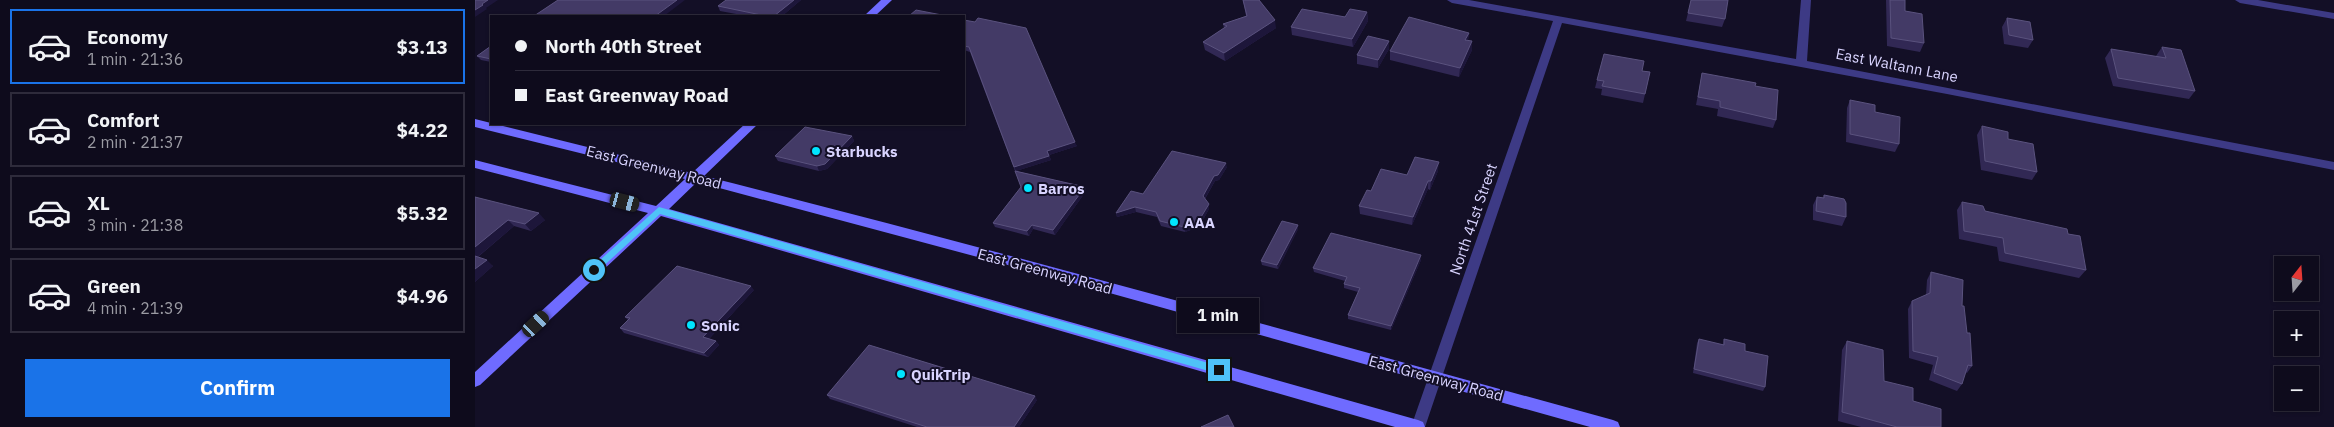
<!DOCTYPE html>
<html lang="en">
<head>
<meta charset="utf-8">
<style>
	body { margin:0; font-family:"IBM Plex Sans",sans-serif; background:#1c1929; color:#f1f3f6; height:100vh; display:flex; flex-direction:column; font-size:19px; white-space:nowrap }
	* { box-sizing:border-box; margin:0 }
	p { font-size:16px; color:#9b9ba3 }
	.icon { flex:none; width:28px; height:28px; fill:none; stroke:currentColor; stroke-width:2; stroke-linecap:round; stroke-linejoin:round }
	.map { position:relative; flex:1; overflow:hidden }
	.side { display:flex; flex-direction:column; background:#0e0b1c; width:475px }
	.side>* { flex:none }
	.hud { position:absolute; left:15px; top:15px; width:475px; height:110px; border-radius:0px; box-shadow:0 1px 4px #0004,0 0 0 1px #2e2b3b; display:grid; align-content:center; height:110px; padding:0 25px; background:#0e0b1c }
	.needle { width:32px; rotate:17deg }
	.buttons { position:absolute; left:1799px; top:256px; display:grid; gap:10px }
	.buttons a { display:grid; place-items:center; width:45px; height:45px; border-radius:0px; background:#0e0b1c; box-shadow:0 1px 4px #0004,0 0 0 1px #2e2b3b; font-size:25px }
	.end { position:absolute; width:22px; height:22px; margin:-11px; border:6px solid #4fc3f7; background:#111; box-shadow:0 0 0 2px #111 }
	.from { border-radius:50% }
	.bubble { position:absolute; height:35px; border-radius:0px; background:#0e0b1c; box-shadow:0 1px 4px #0004,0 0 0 1px #2e2b3b; font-size:16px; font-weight:800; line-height:35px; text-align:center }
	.car { position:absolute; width:15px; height:30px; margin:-15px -8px; border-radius:6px; box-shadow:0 0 4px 1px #0007; background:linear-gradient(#222 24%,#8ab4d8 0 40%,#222 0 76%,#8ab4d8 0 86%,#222 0) }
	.hud b { display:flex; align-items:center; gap:18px; height:48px; font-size:19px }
	.hud b+b { border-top:1px solid #2e2b3b }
	.hud i { width:12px; height:12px; background:#f1f3f6 }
	ul { padding:9px 0 0; list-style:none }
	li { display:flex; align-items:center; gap:15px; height:75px; margin:0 10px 8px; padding:0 15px; border:2px solid #2e2b3b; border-radius:0px }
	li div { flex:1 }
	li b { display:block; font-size:19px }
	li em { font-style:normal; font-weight:800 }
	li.selected { border-color:#1a73e8 }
	li>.icon { width:45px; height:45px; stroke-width:1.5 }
	.cta { display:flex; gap:10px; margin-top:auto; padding:10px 25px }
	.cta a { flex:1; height:58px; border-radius:0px; background:#1a73e8; color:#fff; font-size:20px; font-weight:800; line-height:58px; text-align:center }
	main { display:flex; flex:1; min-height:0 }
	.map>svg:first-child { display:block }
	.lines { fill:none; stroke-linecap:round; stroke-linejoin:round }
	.minor { fill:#3d3a85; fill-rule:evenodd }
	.secondary { fill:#6f6bff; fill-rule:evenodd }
	.wall { fill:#312854 }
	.shaded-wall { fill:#1d163a }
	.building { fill:#433a66; stroke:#5a527e }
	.route { fill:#4fc3f7 }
	.poi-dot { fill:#00e5ff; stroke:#130f26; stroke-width:2 }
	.labels { text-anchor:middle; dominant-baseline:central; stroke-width:4; stroke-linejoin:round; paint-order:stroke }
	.street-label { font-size:15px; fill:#d9d4ff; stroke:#130f26 }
	.poi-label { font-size:15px; font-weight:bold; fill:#d9d4ff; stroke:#130f26; text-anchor:start }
</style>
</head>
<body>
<main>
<section class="side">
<ul>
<li class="selected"><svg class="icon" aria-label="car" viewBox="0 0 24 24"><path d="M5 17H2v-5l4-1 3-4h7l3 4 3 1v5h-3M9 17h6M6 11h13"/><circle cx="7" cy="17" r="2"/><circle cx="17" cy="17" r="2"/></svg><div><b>Economy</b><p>1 min · 21:36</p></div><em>$3.13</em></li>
<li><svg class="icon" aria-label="car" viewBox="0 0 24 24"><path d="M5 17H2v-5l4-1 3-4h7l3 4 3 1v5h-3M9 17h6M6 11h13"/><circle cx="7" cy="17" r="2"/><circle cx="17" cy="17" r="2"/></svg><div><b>Comfort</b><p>2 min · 21:37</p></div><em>$4.22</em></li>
<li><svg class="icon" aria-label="car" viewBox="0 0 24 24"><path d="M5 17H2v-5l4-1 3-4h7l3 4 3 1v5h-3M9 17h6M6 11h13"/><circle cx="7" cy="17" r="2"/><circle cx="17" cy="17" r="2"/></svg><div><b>XL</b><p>3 min · 21:38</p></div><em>$5.32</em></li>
<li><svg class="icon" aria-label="car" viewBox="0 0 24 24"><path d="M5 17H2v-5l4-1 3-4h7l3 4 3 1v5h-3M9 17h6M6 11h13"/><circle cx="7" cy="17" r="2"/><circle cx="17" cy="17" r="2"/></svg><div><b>Green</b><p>4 min · 21:39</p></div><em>$4.96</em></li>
</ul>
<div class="cta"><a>Confirm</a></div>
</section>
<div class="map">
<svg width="1859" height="427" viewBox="0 0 1859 427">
	<rect width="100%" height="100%" fill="#130f26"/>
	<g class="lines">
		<!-- minor -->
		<path class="minor" d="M972,0H994L1321,59L1326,0H1336L1332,61L1859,162V170L1472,94L1087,23L950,427H936L1078,21L977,3Z
			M1760,0H1783L1859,13V19L1765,3Z"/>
		<!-- secondary -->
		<path class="secondary" d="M406,0H417L400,16H389Z
			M0,119L217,173L270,124H283L229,176C533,253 835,337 1138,420L1143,422L1145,427H1115L570,275L222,182L194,209L943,420L948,422L950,427H920L186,216L5,385L0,387V372L173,213L0,168V160L181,206L210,179L0,127Z"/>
	</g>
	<!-- wall -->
	<path class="wall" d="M326,0L307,16H272L245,11L243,6Z
		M768,0H784L801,28L750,61L730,50L728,42L749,28L748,24L771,16Z
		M1216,0L1250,19L1247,27L1211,21Z
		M1411,0H1430V11L1449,43L1445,52L1412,46Z
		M892,12L893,21L878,47L817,35L816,27Z
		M1532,18L1558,40L1553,48L1529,44L1527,27Z
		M489,20L602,146L574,155L576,160L541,171L610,187L611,191L580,235L558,229L554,236L520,227L518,223L546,187L495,52L489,50Z
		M994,33L993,40L997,50L984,77L915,60V51Z
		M914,41V49L903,68L882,64V55Z
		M16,46V62L6,60L2,56Z
		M1687,47L1720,91L1714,99L1638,86L1630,58L1636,49L1682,57L1681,56Z
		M1167,71L1175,72L1168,103L1126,95L1127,89L1120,88L1122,80Z
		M1227,73L1280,86L1301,120L1298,128L1242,116L1243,109L1221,105Z
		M1375,100L1400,112L1424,144L1420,152L1371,142L1372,108Z
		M1507,126L1533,139L1562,172L1557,180L1506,170L1502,135Z
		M377,136L379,141L352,169L344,171L303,161L300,156Z
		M752,167L744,180L740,181L730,199L734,209L724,227L710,232L686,226L682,217L661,212L642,217L641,213L668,194Z
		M963,171L955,190L953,189L937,225L885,214L884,206L896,191L932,175Z
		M1349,195L1371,217L1367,226L1338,220V205L1342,197L1348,198Z
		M0,197L70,220L56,231L39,226L3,257L18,266L0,282Z
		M1487,202L1510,211L1593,234L1611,270L1604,278L1524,261L1522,247L1484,239L1482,210Z
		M823,229L803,269L787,265L786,261Z
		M946,260L916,330L873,319V315L883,292L869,288V284L870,281L839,272L838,268Z
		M1456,272L1487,306L1492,333L1497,366L1492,373L1490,372L1487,384L1482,391L1454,380L1458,365L1434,358L1433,309L1437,301L1451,295L1452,280Z
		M279,290L234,339L241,341L244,345L233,357L149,333L145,328L153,320L150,317Z
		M1224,339L1248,345L1249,339L1270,351L1290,387L1288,391L1218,373L1222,343Z
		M1372,341L1409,381L1438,401L1466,427H1386L1363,421L1367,350Z
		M352,395L562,400L544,427H442L355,399Z"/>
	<!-- shaded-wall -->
	<path class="shaded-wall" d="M13,0H23L11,8L12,9L0,17V10Z
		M202,0H210L189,16H180Z
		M319,0H326L307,16H299Z
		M892,12L893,21L878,47L877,39Z
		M800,20L801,28L750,61L749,53Z
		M994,33L993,41L990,40Z
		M914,41V49L903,68V60Z
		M997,41V50L984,77L985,68Z
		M377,136L379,141L352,169L344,171L342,166Z
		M600,142L602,146L574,155L572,151Z
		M574,156L576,160L541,171L539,167Z
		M964,162L963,171L955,190L956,181Z
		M751,163L752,167L744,180L740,181L729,200L728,196L739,176Z
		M953,181V189L937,225L938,217Z
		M610,187L611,191L580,235L578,230Z
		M734,204V209L724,227L710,232L709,227Z
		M660,207L661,212L642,217L641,213Z
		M64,213L70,220L56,231L50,224Z
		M33,220L39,226L0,259V247Z
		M557,225L558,229L554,236L552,231Z
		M823,225V229L803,269L802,265Z
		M946,255V260L916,330V326Z
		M12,260L18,266L0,282V269Z
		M276,286L279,290L232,341L228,337Z
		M241,341L244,345L233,357L229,353Z
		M560,396L562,400L544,427H539Z"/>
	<!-- building -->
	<path class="building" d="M0,0H13L7,4L8,5L0,10Z
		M83,0H202L180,16H59Z
		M251,0H319L299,16H291L243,6Z
		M768,0H784L800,20L749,53L728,42L752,26L748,24L772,16Z
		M1216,0H1253L1250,19L1213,13Z
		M1415,0H1430V11L1447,14L1449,43L1416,38Z
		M827,9L870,17L875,9L892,12L877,39L816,27Z
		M441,10L472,16H434Z
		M934,17L994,33L990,40L997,41L985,68L915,51Z
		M503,18L551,28L600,142L572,151L574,156L539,167L494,47L489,46V20L500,22Z
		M1532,18L1555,22L1558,40L1534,35Z
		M893,36L914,41L903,60L882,55Z
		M16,46V59L2,56Z
		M1687,47L1706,50L1720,91L1643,78L1636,49L1691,58Z
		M1129,54L1169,61L1167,71L1175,72L1170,94L1127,86L1129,81L1122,80Z
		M1227,73L1281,83L1280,86L1303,90L1301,120L1245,107V101L1223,97Z
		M1375,100L1400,105V112L1425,117L1424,144L1375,134Z
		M1507,126L1533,132V139L1558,144L1562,172L1510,161Z
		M330,127L377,136L350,164L342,166L300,156Z
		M697,151L751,163L743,175L739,176L728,196L734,204L723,222L709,227L685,221L681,212L660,207L641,213L656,191L668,194Z
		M940,157L964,162L956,181H953L938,217L884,206L892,190L896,191L906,169L932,175Z
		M540,171L610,187L578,230L557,225L552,231L518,223L546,187Z
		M1349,195L1369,199L1371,203V217L1341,211L1342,197L1349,198Z
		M0,197L64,213L50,224L33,220L0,247Z
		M1487,202L1508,206L1510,211L1592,229L1593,234L1605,236L1611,270L1530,253L1528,238L1489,231Z
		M807,221L823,225L802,265L786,261Z
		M856,233L946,255L916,326L873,315L885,288L869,284L872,277L838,268Z
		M0,256L12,260L0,269Z
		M202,266L276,286L228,337L241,341L229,353L145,328L155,318L150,317Z
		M1456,272L1488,280L1487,306H1489L1492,333H1495L1497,366L1493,365L1487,384L1459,373L1463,357L1438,351L1437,301L1455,293Z
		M1224,339L1249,345V339L1270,344V351L1293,356L1290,387L1219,369Z
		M1372,341L1408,350L1409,381L1438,388V401L1466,409V427H1422L1367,412Z
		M394,345L560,396L539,427H452L352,395Z
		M753,415L759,427H726Z"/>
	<!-- route -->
	<path class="route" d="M184,207L744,366L749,370L744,374L185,214L122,272H116V268Z"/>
	<!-- markers -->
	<g class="poi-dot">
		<circle cx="341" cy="151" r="5"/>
		<circle cx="553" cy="188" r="5"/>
		<circle cx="699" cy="222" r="5"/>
		<circle cx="216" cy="325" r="5"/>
		<circle cx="426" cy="374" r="5"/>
	</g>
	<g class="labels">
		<!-- street labels -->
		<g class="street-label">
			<text transform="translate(1422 65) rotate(11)">East Waltann Lane</text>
			<text transform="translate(179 167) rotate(14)">East Greenway Road</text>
			<text transform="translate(998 219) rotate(-71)">North 41st Street</text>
			<text transform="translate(570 271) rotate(15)">East Greenway Road</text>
			<text transform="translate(961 378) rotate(15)">East Greenway Road</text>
		</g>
		<!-- poi labels -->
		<g class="poi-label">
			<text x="351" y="151">Starbucks</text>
			<text x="563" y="188">Barros</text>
			<text x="709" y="222">AAA</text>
			<text x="226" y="325">Sonic</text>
			<text x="436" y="374">QuikTrip</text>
		</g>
	</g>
</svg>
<div class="buttons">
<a><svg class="needle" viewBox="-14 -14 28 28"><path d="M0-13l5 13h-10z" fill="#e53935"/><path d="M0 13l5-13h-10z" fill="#9b9ba3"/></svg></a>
<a>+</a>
<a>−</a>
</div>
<i class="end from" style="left:119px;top:270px"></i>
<i class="end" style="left:744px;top:370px"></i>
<div class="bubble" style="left:702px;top:298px;width:82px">1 min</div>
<i class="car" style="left:150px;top:202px;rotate:105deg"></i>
<i class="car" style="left:61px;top:324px;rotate:47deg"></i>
<div class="hud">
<b><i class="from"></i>North 40th Street</b>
<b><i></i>East Greenway Road</b>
</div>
</div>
</main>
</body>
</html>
